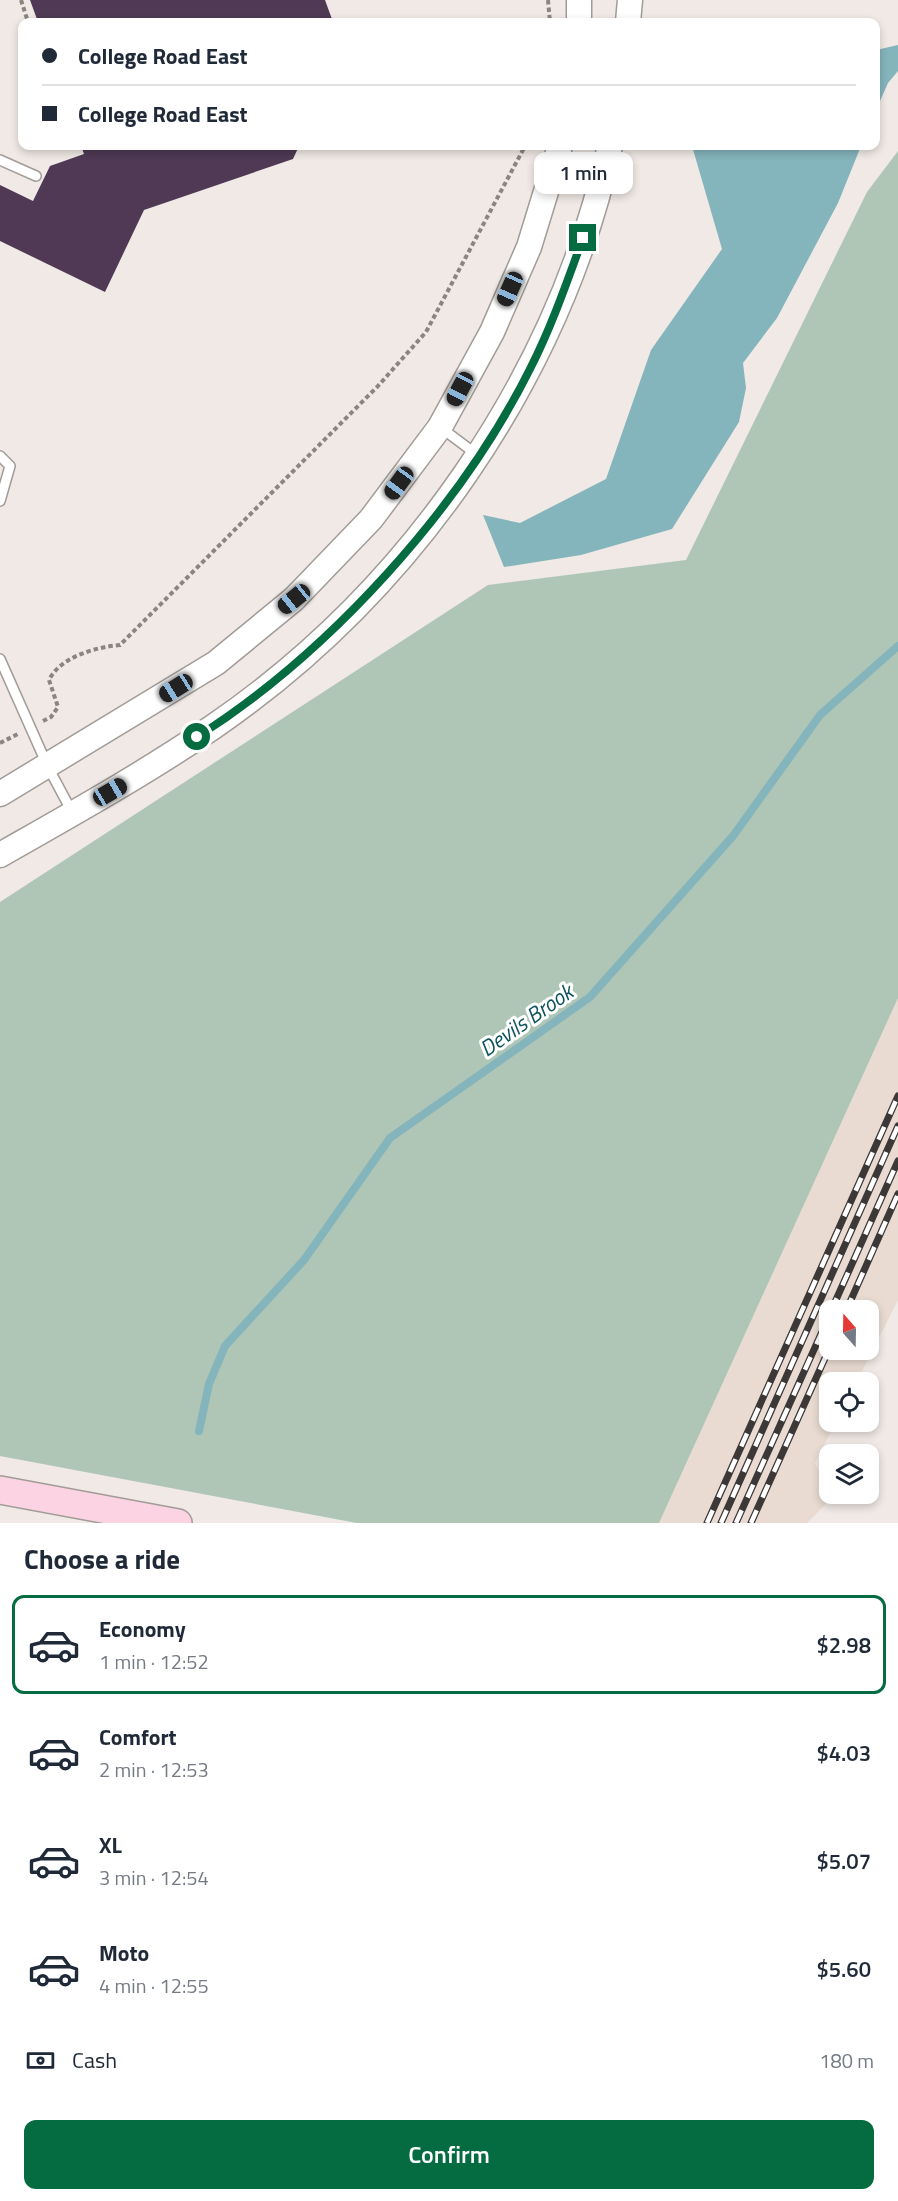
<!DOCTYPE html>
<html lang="en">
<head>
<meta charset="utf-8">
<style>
	body { margin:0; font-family:"Titillium Web",sans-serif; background:#f2f2f3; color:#1f2937; height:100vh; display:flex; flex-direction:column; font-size:22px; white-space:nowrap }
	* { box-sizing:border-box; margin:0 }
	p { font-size:20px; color:#747a83 }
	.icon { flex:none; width:33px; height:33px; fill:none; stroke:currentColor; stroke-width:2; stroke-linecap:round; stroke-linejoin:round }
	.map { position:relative; height:1523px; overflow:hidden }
	.drawer { display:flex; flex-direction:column; background:#fff; flex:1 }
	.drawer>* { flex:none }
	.guide { position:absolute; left:18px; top:18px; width:862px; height:132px; border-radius:12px; box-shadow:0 3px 9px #0003; display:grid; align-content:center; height:132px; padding:0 24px; background:#fff }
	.needle { width:39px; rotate:340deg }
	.tools { position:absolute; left:819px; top:1300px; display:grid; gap:12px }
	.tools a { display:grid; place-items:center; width:60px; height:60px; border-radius:12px; background:#fff; box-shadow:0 3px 9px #0003; font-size:30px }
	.end { position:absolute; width:27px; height:27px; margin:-14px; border:8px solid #056b41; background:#fff; box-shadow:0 0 0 3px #fff }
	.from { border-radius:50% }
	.bubble { position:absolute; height:42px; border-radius:12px; background:#fff; box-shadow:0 3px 9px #0003; font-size:20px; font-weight:600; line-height:42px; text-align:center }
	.car { position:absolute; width:18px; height:36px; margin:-18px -9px; border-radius:8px; box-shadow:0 0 4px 2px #0007; background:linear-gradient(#222 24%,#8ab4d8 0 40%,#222 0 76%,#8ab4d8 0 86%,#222 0) }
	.guide b { display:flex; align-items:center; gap:21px; height:57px; font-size:22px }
	.guide b+b { border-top:2px solid #e0e1e3 }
	.guide i { width:15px; height:15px; background:#1f2937 }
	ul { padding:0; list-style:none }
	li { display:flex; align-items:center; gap:18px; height:99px; margin:0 12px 9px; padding:0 12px; border:3px solid transparent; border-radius:12px }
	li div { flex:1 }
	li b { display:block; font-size:22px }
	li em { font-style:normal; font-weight:600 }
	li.current { border-color:#056b41 }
	li>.icon { width:54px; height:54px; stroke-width:1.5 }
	h2 { padding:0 24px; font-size:27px; line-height:72px }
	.pay { display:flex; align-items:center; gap:15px; height:66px; padding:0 24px; font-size:22px }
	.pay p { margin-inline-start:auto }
	.primary-button { display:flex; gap:12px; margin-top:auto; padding:12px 24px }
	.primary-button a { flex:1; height:69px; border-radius:12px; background:#056b41; color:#fff; font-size:24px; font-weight:600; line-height:69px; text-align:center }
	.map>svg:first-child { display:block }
	.built { fill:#e9dbd2; fill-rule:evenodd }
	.green { fill:#afc5b5 }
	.water { fill:#84b4bc }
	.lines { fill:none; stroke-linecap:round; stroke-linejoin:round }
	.stream { stroke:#84b4bc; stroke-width:8 }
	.building { fill:#4f3954 }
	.service-casing { stroke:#a29c98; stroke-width:12 }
	.tertiary-casing { stroke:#a29c98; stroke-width:27 }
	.secondary-casing { stroke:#a29c98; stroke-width:30 }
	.path { stroke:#8a8583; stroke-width:4; stroke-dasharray:4.5 3; stroke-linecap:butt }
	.service { stroke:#fff; stroke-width:9 }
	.tertiary { stroke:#fff; stroke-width:24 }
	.secondary { stroke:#fcd3e2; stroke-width:27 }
	.rail-casing { stroke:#3b3837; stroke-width:7 }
	.rail { stroke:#fff; stroke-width:4.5; stroke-dasharray:14; stroke-linecap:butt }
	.route { stroke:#056b41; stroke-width:8 }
	.labels { text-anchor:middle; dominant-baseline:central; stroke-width:6; stroke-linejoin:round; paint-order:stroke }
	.water-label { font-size:22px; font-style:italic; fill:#0e535d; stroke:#fff }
</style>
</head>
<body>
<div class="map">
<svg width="898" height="1523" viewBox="0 0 898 1523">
	<rect width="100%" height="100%" fill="#f0e9e5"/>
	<!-- built -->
	<path class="built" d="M898,998V1300L856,1383H830V1422H836L815,1463L832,1498L807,1523H659ZM830,1311H868V1350H830Z"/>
	<!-- green -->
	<path class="green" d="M898,151V998L659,1523H357L0,1456V902L488,585L686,560L867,192Z"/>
	<!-- water -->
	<path class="water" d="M898,45V71L888,83L876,110V50Z
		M692,146H861L838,203L777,318L743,363L746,388L739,422L672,529L581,555L504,567L483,515L520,523L606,479L651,350L722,249Z"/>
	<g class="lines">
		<!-- stream -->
		<path class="stream" d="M199,1431L209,1384L225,1346L304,1260L390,1138L590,997L733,836L820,715L898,646"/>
	</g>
	<!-- building -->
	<path class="building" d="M30,0H325L333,22H38Z
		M81,146H299L293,159L144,210L105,292L0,241V185L33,201L50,166L84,154Z"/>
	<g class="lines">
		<defs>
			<path id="service" d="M0,160L36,176
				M440,427L476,454
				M0,456L10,466L0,501
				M0,659L48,767L72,812"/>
			<path id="tertiary" d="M579,22V0
				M628,22L630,0
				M0,794L216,663L294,599L371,519L440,427L492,332L529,247L560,146
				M0,855C72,814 144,774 213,727C410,592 558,379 610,146"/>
			<path id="secondary" d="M0,1490L178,1523"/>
		</defs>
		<!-- service casing -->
		<use href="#service" class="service-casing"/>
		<!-- tertiary casing -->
		<use href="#tertiary" class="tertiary-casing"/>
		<!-- secondary casing -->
		<use href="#secondary" class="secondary-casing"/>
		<!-- path -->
		<path class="path" d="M21,0L28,22
			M548,0L550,22
			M43,721L51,717L58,707L49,680C60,657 96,647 120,645L378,386L426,332L525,146
			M0,743L18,734"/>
		<!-- service -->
		<use href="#service" class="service"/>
		<!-- tertiary -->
		<use href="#tertiary" class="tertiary"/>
		<!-- secondary -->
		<use href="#secondary" class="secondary"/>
		<defs>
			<path id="rail" d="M831,1311L898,1161
				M846,1311L898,1194
				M707,1523L898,1096
				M721,1523L898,1126
				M736,1523L830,1314
				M751,1523L830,1347"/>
		</defs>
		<!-- rail casing -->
		<use href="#rail" class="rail-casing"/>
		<!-- rail -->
		<use href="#rail" class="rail"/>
	</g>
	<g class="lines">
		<!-- route -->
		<path class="route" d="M197,737C329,653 460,509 530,369C551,328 567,282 583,238"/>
	</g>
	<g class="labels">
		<!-- water labels -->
		<g class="water-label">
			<text transform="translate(526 1020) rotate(-35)">Devils Brook</text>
		</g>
	</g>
</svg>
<div class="tools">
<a><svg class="needle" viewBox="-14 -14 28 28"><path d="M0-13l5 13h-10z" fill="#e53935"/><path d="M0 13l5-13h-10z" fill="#747a83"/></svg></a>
<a><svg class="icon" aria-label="locate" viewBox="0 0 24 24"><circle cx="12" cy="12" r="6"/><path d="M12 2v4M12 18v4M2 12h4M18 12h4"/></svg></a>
<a><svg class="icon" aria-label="layers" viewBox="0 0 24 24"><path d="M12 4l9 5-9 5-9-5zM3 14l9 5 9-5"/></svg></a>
</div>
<i class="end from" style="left:197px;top:737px"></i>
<i class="end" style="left:583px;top:238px"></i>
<div class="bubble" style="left:534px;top:152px;width:99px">1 min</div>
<i class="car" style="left:510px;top:289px;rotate:204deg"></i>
<i class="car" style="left:460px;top:389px;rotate:208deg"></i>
<i class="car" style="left:399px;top:483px;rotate:216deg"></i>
<i class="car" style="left:294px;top:599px;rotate:231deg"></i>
<i class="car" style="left:176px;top:688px;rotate:238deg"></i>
<i class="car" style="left:110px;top:792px;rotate:60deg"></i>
<div class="guide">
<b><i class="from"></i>College Road East</b>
<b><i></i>College Road East</b>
</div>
</div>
<section class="drawer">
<h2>Choose a ride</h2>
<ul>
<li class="current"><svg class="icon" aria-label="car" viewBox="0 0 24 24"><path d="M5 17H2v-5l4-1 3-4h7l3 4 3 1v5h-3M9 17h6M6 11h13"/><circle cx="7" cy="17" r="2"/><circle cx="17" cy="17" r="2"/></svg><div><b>Economy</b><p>1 min · 12:52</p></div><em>$2.98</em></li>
<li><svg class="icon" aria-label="car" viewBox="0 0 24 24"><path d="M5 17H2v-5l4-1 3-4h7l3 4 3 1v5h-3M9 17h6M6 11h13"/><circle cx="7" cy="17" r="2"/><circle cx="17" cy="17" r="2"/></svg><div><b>Comfort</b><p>2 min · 12:53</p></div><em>$4.03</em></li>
<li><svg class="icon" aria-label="car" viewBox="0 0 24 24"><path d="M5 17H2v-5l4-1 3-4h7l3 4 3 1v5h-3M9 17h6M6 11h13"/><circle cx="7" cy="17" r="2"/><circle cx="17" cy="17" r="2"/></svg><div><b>XL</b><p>3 min · 12:54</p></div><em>$5.07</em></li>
<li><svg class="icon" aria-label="car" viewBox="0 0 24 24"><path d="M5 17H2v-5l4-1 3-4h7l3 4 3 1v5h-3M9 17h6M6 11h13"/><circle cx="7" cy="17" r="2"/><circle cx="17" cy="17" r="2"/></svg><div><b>Moto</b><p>4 min · 12:55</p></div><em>$5.60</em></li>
</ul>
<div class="pay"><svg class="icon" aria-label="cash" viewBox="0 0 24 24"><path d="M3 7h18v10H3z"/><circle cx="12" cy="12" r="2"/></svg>Cash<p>180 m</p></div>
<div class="primary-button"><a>Confirm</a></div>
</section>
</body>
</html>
